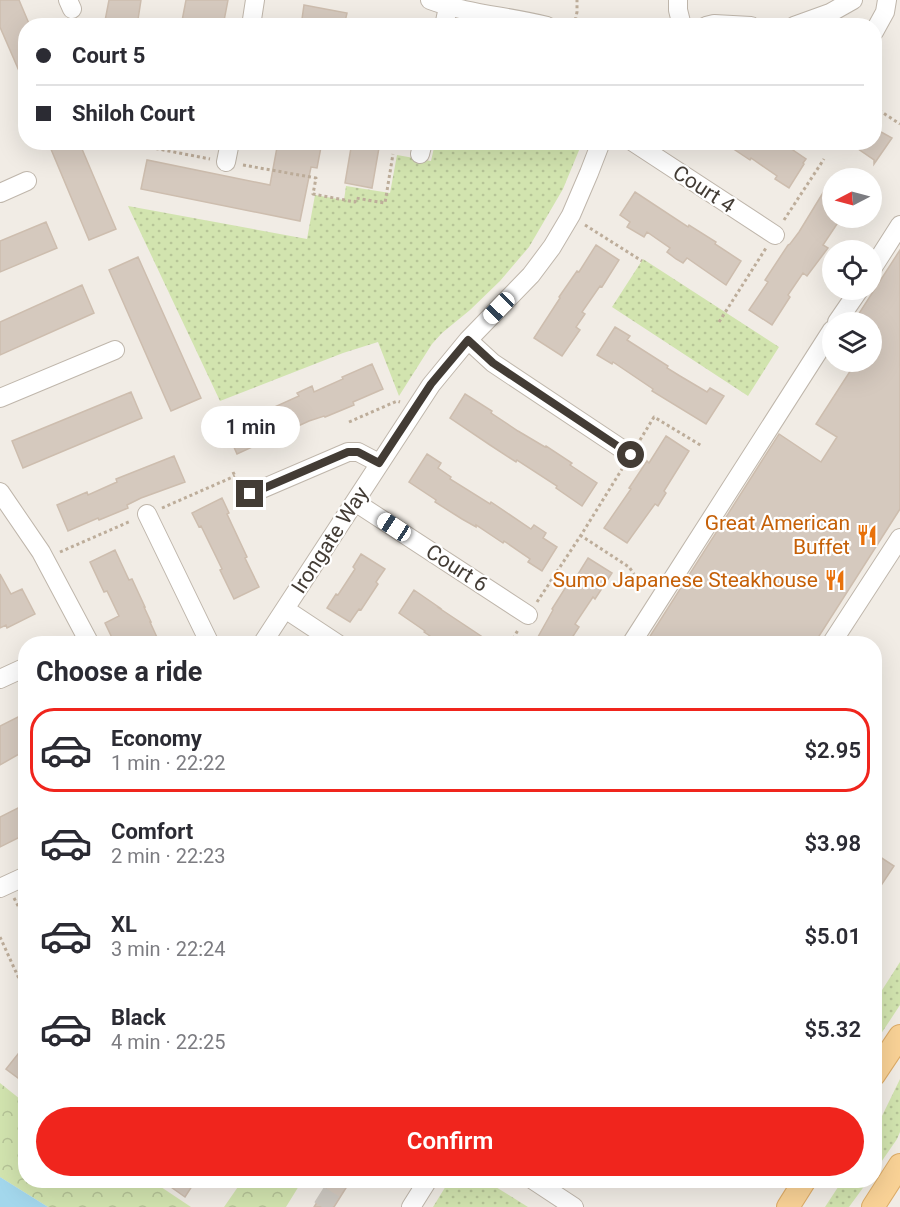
<!DOCTYPE html>
<html lang="en">
<head>
<meta charset="utf-8">
<style>
	body { margin:0; font-family:Roboto,sans-serif; background:#f2f2f3; color:#2b2b33; height:100vh; display:flex; flex-direction:column; font-size:22px; white-space:nowrap }
	* { box-sizing:border-box; margin:0 }
	p { font-size:20px; color:#7c7c81 }
	.icon { flex:none; width:33px; height:33px; fill:none; stroke:currentColor; stroke-width:2; stroke-linecap:round; stroke-linejoin:round }
	.map { position:relative; flex:1; overflow:hidden }
	.side { position:absolute; left:18px; top:636px; width:864px; height:552px; display:flex; flex-direction:column; background:#fff; border-radius:24px; box-shadow:0 6px 24px #0002 }
	.side>* { flex:none }
	.guide { position:absolute; left:18px; top:18px; width:864px; height:132px; border-radius:24px; box-shadow:0 6px 24px #0002; display:grid; align-content:center; height:132px; padding:0 18px; background:#fff }
	.needle { width:39px; rotate:264deg }
	.buttons { position:absolute; left:822px; top:168px; display:grid; gap:12px }
	.buttons a { display:grid; place-items:center; width:60px; height:60px; border-radius:50%; background:#fff; box-shadow:0 6px 24px #0002; font-size:30px }
	.end { position:absolute; width:27px; height:27px; margin:-14px; border:8px solid #433c35; background:#fff; box-shadow:0 0 0 3px #fff }
	.from { border-radius:50% }
	.bubble { position:absolute; height:42px; border-radius:21px; background:#fff; box-shadow:0 6px 24px #0002; font-size:20px; font-weight:600; line-height:42px; text-align:center }
	.car { position:absolute; width:18px; height:36px; margin:-18px -9px; border-radius:8px; box-shadow:0 0 4px 2px #0007; background:linear-gradient(#fff 24%,#345 0 40%,#fff 0 76%,#345 0 86%,#fff 0) }
	.guide b { display:flex; align-items:center; gap:21px; height:57px; font-size:22px }
	.guide b+b { border-top:2px solid #e1e1e2 }
	.guide i { width:15px; height:15px; background:#2b2b33 }
	ul { padding:0; list-style:none }
	li { display:flex; align-items:center; gap:18px; height:84px; margin:0 12px 9px; padding:0 6px; border:3px solid transparent; border-radius:24px }
	li div { flex:1 }
	li b { display:block; font-size:22px }
	li em { font-style:normal; font-weight:600 }
	li.active { border-color:#f0251d }
	li>.icon { width:54px; height:54px; stroke-width:1.5 }
	h2 { padding:0 18px; font-size:27px; line-height:72px }
	.button { display:flex; gap:12px; margin-top:auto; padding:12px 18px }
	.button a { flex:1; height:69px; border-radius:36px; background:#f0251d; color:#fff; font-size:24px; font-weight:600; line-height:69px; text-align:center }
	.map>svg:first-child { display:block }
	.grass { fill:url(#grass-dots) }
	.forest { fill:url(#forest-crowns) }
	.water { fill:#a3d7ec }
	.building { fill:#d5c9be; stroke:#cdbdae; stroke-width:1.5 }
	.lines { fill:none; stroke-linecap:round; stroke-linejoin:round }
	.minor-tunnel { stroke:#cec9c2; stroke-width:18; stroke-dasharray:18 9; stroke-linecap:butt }
	.minor-casing { stroke:#bfb6ab; stroke-width:20 }
	.major-casing { stroke:#deac67; stroke-width:24 }
	.path { stroke:#bdad9a; stroke-width:3; stroke-dasharray:3 3; stroke-linecap:butt }
	.minor { stroke:#fff; stroke-width:18 }
	.major { stroke:#f9d296; stroke-width:22 }
	.route { stroke:#433c35; stroke-width:8 }
	.labels { text-anchor:middle; dominant-baseline:central; stroke-width:4.5; stroke-linejoin:round; paint-order:stroke }
	.street-label { font-size:21px; fill:#433c35; stroke:#fff }
	.food-label { font-size:21px; fill:#c56008; stroke:#fff; text-anchor:end }
</style>
</head>
<body>
<div class="map">
<svg width="900" height="1207" viewBox="0 0 900 1207">
	<defs>
		<pattern id="grass-dots" width="8" height="8" patternUnits="userSpaceOnUse" patternTransform="scale(1.5)"><rect width="8" height="8" fill="#d2e4af"/><path d="M2 2h.1M6 6h.1" fill="none" stroke="#b6c497" stroke-width="1.8" stroke-linecap="round"/></pattern>
		<pattern id="forest-crowns" width="20" height="18" patternUnits="userSpaceOnUse" patternTransform="scale(1.5)"><rect width="20" height="18" fill="#d2e4af"/><path d="M2 6a3 3 0 1 1 6 0M12 15a3 3 0 1 1 6 0" fill="none" stroke="#b6c497"/></pattern>
	</defs>
	<rect width="100%" height="100%" fill="#f1ece5"/>
	<!-- grass -->
	<path class="grass" d="M553,142L573,146L575,143H582L563,189L529,247L500,281L470,310L442,333L432,344L399,396L378,342L343,353L220,401L128,206L307,239L315,195L344,200L346,186L390,193L397,155L431,161L435,143Z
		M643,259L779,347L748,396L612,307Z
		M900,962V1005L875,1043V1001Z
		M900,1079V1132L897,1139L875,1171V1128L882,1116Z
		M449,1181H486L528,1207H433Z
		M842,1181H868L849,1207H825Z"/>
	<!-- forest -->
	<path class="forest" d="M0,1083L25,1103L26,1180H126L128,1182L130,1181H152L191,1207H48L0,1177Z
		M242,1181V1180L302,1181L286,1207H224Z"/>
	<!-- water -->
	<path class="water" d="M0,1177L48,1207H0Z"/>
	<!-- building -->
	<path class="building" d="M0,0H19L30,26H26V87L0,27Z
		M109,0H141L137,26H104Z
		M186,0H228L223,26H181Z
		M304,5L347,13L344,26H301Z
		M874,128L892,138L874,164V160L848,142H874Z
		M48,142H79L116,229L89,240Z
		M278,142H322L317,168L311,167L300,221L141,189L147,160L270,185Z
		M352,142H380L372,188L345,183Z
		M723,142H781L806,159L803,163L804,164L789,188L775,179L777,176L751,158L750,160Z
		M832,178V218H841L823,245L828,248L807,276L803,273L788,295L790,297L772,325L749,310L768,282L765,280L788,245L790,244L799,232Z
		M635,192L688,227L689,225L716,242L715,244L741,261L726,285L687,258L683,263L676,259L667,252L670,248L647,232L644,237L627,227L630,222L620,215Z
		M46,222L57,248L0,272V241Z
		M596,245L619,260L602,287L600,286L582,312L585,314L576,327L580,330L562,356L534,338L560,298L559,297L577,271L579,272Z
		M900,250V509L814,644H645L779,434L821,462L837,437L816,424L856,362H872V337L878,328L858,315Z
		M138,257L201,398L171,411L109,270Z
		M82,285L94,313L0,355V322Z
		M615,327L630,336L627,340L668,366L667,368L680,376L707,392L710,388L724,396L706,424L652,391L653,389L613,362L612,364L597,355Z
		M372,364L383,389L353,402L354,405L325,417L324,416L309,421L237,454L226,429L299,396L297,393L312,386L314,392L343,379L342,377Z
		M131,392L142,418L23,468L12,441Z
		M465,394L492,411L491,413L518,431L545,447L546,446L572,463L570,465L597,483L582,506L556,488L557,486L517,460L516,462L490,445L450,418Z
		M666,436L689,451L664,491L666,493L658,506L655,504L627,543L604,528L631,489L629,488L647,461L649,463Z
		M427,454L441,463L438,468L451,477L450,479L490,504L491,502L531,529L534,525L546,533L543,538L557,547L542,571L528,562L530,559L504,541L503,543L476,525V527L462,519L435,502L436,500L409,482Z
		M174,456L185,482L141,498L127,505L128,508L99,520L98,518L68,531L57,505L87,492L88,495L117,482L116,479Z
		M222,498L229,513L227,514L247,557L245,558L259,587L234,599L220,570L222,569L201,526L199,527L192,513Z
		M115,550L129,580L132,579L145,607H144L151,622H150L160,644H115L105,623L119,616L107,591L104,592L90,562Z
		M361,554L385,569L376,582L378,584L361,610L359,609L350,622L327,608L336,594L338,595L355,569L353,567Z
		M588,558L612,573L595,599L593,597L575,624L579,627L568,644H534L553,610L552,609L569,582L572,584Z
		M0,574L11,594L22,589L35,614L7,628L6,625L0,628Z
		M414,590L440,608H439L493,644H442L424,632L425,631L399,613Z
		M26,713V750L0,765V726Z
		M26,804V834L0,847V817Z
		M874,853L894,866L874,896Z
		M26,1044V1084L6,1069Z
		M161,1180H196L185,1197Z
		M331,1180H351L334,1207H314Z"/>
	<g class="lines">
		<!-- minor-tunnel -->
		<path class="minor-tunnel" d="M322,1207L339,1180"/>
		<defs>
			<path id="minor" d="M68,0L72,9
				M430,0C467,14 508,16 547,26
				M678,0V10L682,26
				M251,26L255,0
				M444,26L448,7
				M706,26L714,24L751,26
				M794,26L830,13L853,0
				M874,32L885,12L887,0
				M633,142L775,235
				M420,154L423,142
				M226,162L230,142
				M0,193L27,181
				M872,269L900,225
				M837,322L859,290
				M468,340L493,363L631,455
				M0,398L115,350
				M0,492L41,552L90,644
				M250,494L348,452H358L379,463
				M355,502L528,615
				M147,514L210,644
				M285,609L338,644
				M262,644L431,385L468,340L531,275L552,247L571,215L589,173L601,142
				M631,644L832,330
				M831,644L900,538
				M0,679L26,667
				M0,888L26,876
				M533,1180L574,1207
				M411,1207L428,1180"/>
			<path id="major" d="M874,1075L900,1036
				M788,1207L805,1180
				M873,1207L900,1165"/>
		</defs>
		<!-- minor casing -->
		<use href="#minor" class="minor-casing"/>
		<!-- major casing -->
		<use href="#major" class="major-casing"/>
		<!-- path -->
		<path class="path" d="M574,26L577,12V0
			M874,107L900,124
			M138,145L210,159
			M243,165L316,178L313,194L355,202L356,198L385,203L393,154
			M784,220L824,159
			M585,225L642,261
			M719,322L766,248
			M349,422L397,401L400,402
			M640,440L654,417L702,446
			M233,472L238,483
			M162,508L235,476
			M580,535L629,567L634,574
			M60,552L131,521
			M537,602L583,532L622,469
			M510,644L518,630
			M14,898L26,921
			M0,937L26,994"/>
		<!-- minor -->
		<use href="#minor" class="minor"/>
		<!-- major -->
		<use href="#major" class="major"/>
	</g>
	<g class="lines">
		<!-- route -->
		<path class="route" d="M250,494L348,452H358L379,463L431,384L468,340L493,363L631,455"/>
	</g>
	<!-- icons -->
	<defs>
		<symbol id="restaurant-bare" viewBox="-9 -9 18 18"><path d="M-5-6h1v4h1v-4h1v4h1v-4h1v5L-1.5 .5V6h-2V.5L-5-1ZM5-6V6H3V1.5H1.5Q1.5-4 5-6Z" fill="#e8710a" stroke="#fff" stroke-width="2.5" paint-order="stroke"/></symbol>
	</defs>
	<g fill-rule="evenodd">
		<use href="#restaurant-bare" x="852" y="520" width="30" height="30"/>
		<use href="#restaurant-bare" x="820" y="565" width="30" height="30"/>
	</g>
	<g class="labels">
		<!-- street labels -->
		<g class="street-label">
			<text transform="translate(704 189) rotate(33)">Court 4</text>
			<text transform="translate(330 540) rotate(-57)">Irongate Way</text>
			<text transform="translate(457 568) rotate(33)">Court 6</text>
		</g>
		<!-- food labels -->
		<g class="food-label">
			<text x="850" y="523">Great American<tspan x="850" dy="24">Buffet</tspan></text>
			<text x="818" y="580">Sumo Japanese Steakhouse</text>
		</g>
	</g>
</svg>
<div class="buttons">
<a><svg class="needle" viewBox="-14 -14 28 28"><path d="M0-13l5 13h-10z" fill="#e53935"/><path d="M0 13l5-13h-10z" fill="#7c7c81"/></svg></a>
<a><svg class="icon" aria-label="locate" viewBox="0 0 24 24"><circle cx="12" cy="12" r="6"/><path d="M12 2v4M12 18v4M2 12h4M18 12h4"/></svg></a>
<a><svg class="icon" aria-label="layers" viewBox="0 0 24 24"><path d="M12 4l9 5-9 5-9-5zM3 14l9 5 9-5"/></svg></a>
</div>
<i class="end from" style="left:631px;top:455px"></i>
<i class="end" style="left:250px;top:494px"></i>
<div class="bubble" style="left:201px;top:406px;width:99px">1 min</div>
<i class="car" style="left:499px;top:308px;rotate:224deg"></i>
<i class="car" style="left:394px;top:527px;rotate:303deg"></i>
<div class="guide">
<b><i class="from"></i>Court 5</b>
<b><i></i>Shiloh Court</b>
</div>
<section class="side">
<h2>Choose a ride</h2>
<ul>
<li class="active"><svg class="icon" aria-label="car" viewBox="0 0 24 24"><path d="M5 17H2v-5l4-1 3-4h7l3 4 3 1v5h-3M9 17h6M6 11h13"/><circle cx="7" cy="17" r="2"/><circle cx="17" cy="17" r="2"/></svg><div><b>Economy</b><p>1 min · 22:22</p></div><em>$2.95</em></li>
<li><svg class="icon" aria-label="car" viewBox="0 0 24 24"><path d="M5 17H2v-5l4-1 3-4h7l3 4 3 1v5h-3M9 17h6M6 11h13"/><circle cx="7" cy="17" r="2"/><circle cx="17" cy="17" r="2"/></svg><div><b>Comfort</b><p>2 min · 22:23</p></div><em>$3.98</em></li>
<li><svg class="icon" aria-label="car" viewBox="0 0 24 24"><path d="M5 17H2v-5l4-1 3-4h7l3 4 3 1v5h-3M9 17h6M6 11h13"/><circle cx="7" cy="17" r="2"/><circle cx="17" cy="17" r="2"/></svg><div><b>XL</b><p>3 min · 22:24</p></div><em>$5.01</em></li>
<li><svg class="icon" aria-label="car" viewBox="0 0 24 24"><path d="M5 17H2v-5l4-1 3-4h7l3 4 3 1v5h-3M9 17h6M6 11h13"/><circle cx="7" cy="17" r="2"/><circle cx="17" cy="17" r="2"/></svg><div><b>Black</b><p>4 min · 22:25</p></div><em>$5.32</em></li>
</ul>
<div class="button"><a>Confirm</a></div>
</section>
</div>
</body>
</html>
